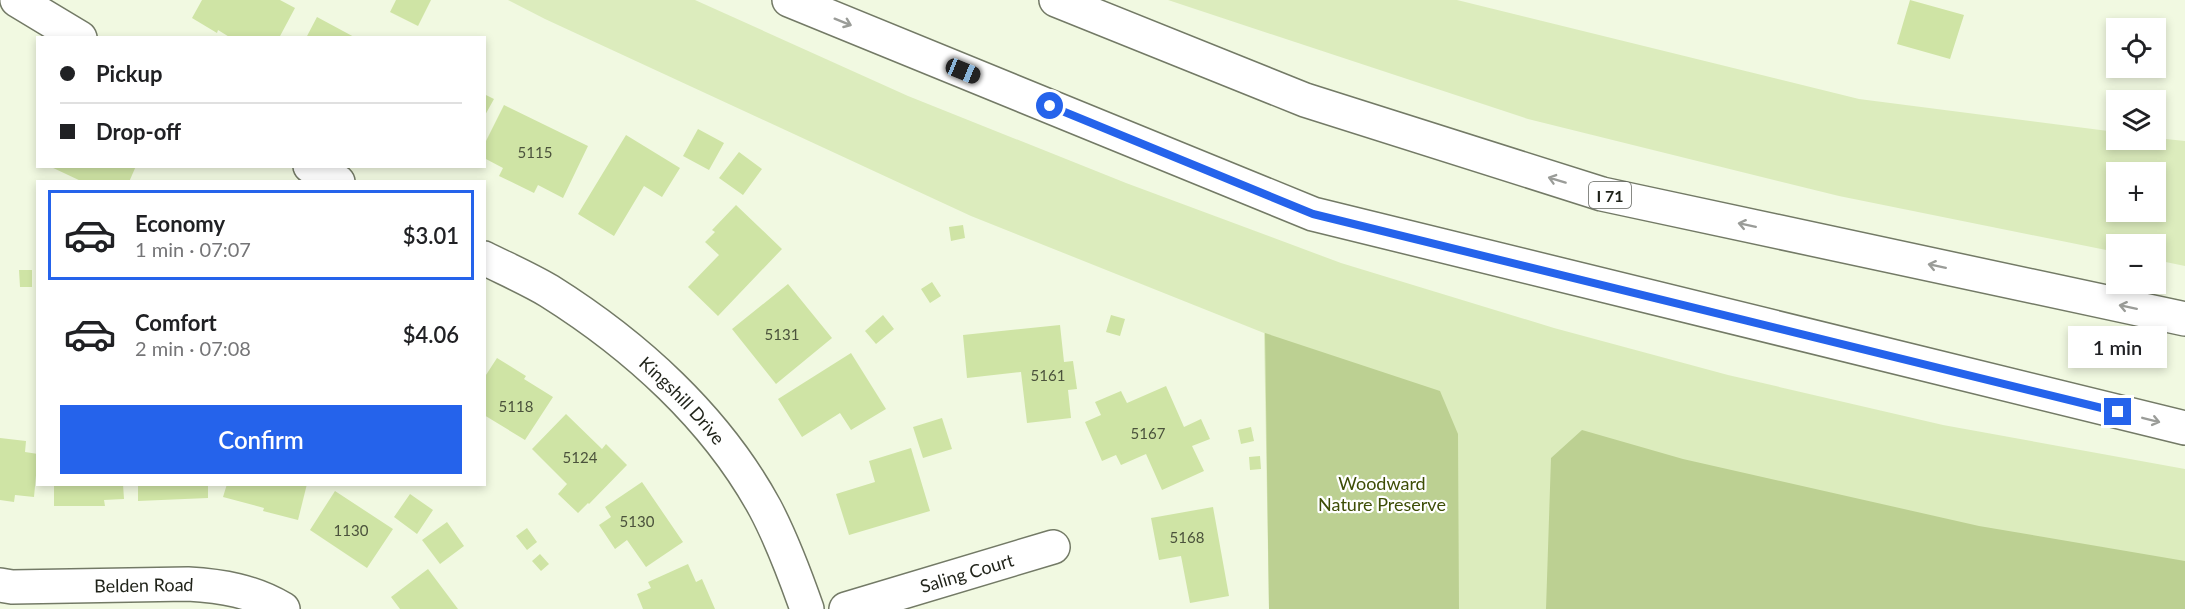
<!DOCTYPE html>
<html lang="en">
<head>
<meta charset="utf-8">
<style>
	body { margin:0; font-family:Lato,sans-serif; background:#f2f2f2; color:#202124; height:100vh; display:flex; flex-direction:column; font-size:22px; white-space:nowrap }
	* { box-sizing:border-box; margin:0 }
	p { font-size:20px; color:#757577 }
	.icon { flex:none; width:33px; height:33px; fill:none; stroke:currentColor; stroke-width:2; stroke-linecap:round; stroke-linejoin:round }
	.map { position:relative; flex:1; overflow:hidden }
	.sheet { position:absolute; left:36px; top:180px; width:450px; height:306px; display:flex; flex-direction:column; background:#fff; border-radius:0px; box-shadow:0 3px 9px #0003 }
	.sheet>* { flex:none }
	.guide { position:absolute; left:36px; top:36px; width:450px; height:132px; border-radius:0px; box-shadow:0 3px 9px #0003; display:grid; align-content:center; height:132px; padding:0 24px; background:#fff }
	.tools { position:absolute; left:2106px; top:18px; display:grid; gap:12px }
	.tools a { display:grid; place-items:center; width:60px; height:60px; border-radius:0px; background:#fff; box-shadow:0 3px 9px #0003; font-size:30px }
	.end { position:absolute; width:27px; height:27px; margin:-14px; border:8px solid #2563eb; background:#fff; box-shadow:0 0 0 3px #fff }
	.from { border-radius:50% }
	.bubble { position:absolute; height:42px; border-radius:0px; background:#fff; box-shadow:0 3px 9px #0003; font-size:20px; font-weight:600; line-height:42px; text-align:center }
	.car { position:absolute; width:18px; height:36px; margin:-18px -9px; border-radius:8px; box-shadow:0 0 4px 2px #0007; background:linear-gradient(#222 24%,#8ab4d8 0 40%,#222 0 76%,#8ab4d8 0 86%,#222 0) }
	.guide b { display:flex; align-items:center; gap:21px; height:57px; font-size:22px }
	.guide b+b { border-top:2px solid #e0e0e0 }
	.guide i { width:15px; height:15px; background:#202124 }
	ul { padding:10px 0 0; list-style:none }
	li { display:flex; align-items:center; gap:18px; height:90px; margin:0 12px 9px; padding:0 12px; border:3px solid transparent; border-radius:0px }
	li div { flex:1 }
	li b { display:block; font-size:22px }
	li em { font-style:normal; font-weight:600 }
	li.selected { border-color:#2563eb }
	li>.icon { width:54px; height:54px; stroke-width:1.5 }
	.action { display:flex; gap:12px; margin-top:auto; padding:12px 24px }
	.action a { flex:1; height:69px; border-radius:0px; background:#2563eb; color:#fff; font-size:24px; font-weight:600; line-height:69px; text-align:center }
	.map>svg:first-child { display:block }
	.green { fill:#dcecbd; fill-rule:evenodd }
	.forest { fill:#bcd092 }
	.building { fill:#cfe4a5 }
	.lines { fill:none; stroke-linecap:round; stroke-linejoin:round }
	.minor-casing { stroke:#737a66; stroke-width:36 }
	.motorway-casing { stroke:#737a66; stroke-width:36 }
	.minor { stroke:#fff; stroke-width:33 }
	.motorway { stroke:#fff; stroke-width:33 }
	.oneway { stroke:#9a9c98 }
	.route { stroke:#2563eb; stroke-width:8 }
	.labels { text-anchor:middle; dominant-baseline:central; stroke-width:4.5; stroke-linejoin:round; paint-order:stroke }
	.number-label { font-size:15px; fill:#4b523c }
	.shield { fill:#fff; stroke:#62645e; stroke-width:1.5 }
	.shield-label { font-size:16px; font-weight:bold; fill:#1f2219 }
	.street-label { font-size:18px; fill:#1f2219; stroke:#fff }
	.park-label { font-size:18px; fill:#3d4d06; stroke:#fff }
</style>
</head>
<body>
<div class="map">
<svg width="2185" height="609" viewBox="0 0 2185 609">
	<rect width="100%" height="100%" fill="#f1f9e1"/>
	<!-- green -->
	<path class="green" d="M508,0H695L908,96L1126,183L1341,263L1554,328L1728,375L1943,425L2185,469V609H1269L1264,333L971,216L545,19Z
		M1168,0H1457L1859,99L2116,132V140H2156V138L2185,141V266L2156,260V244H2116V252L1839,196L1528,119ZM2116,172H2156V212H2116Z"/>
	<!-- forest -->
	<path class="forest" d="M1265,333L1440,391L1458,434L1459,609H1269Z
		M1582,430L1683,459L1979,526L2185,561V609H1546L1551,458Z"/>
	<!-- building -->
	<path class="building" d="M202,0H280L295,8L279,38H231L218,30L217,33L192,18Z
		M396,0H431L418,26L390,12Z
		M1910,0L1964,15L1950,59L1897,44Z
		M317,17L356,38H306Z
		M484,94L494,99L484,117Z
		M504,105L588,146L563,198L538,185L534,193L499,176L503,168L484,158V145Z
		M698,129L724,143L709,170L683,156Z
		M626,135L680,168L662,197L644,186L614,236L578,214Z
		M739,152L762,169L743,195L719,178Z
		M49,166H136L129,182H83Z
		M736,205L782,249L718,316L688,287L719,255L705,242L715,232L712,230Z
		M963,225L965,238L951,241L949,227Z
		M19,270H32V287H20Z
		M932,282L941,296L930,303L921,289Z
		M788,284L832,338L776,384L732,329Z
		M883,315L894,329L876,344L865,331Z
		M1111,315L1125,319L1120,336L1106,332Z
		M1060,325L1064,362L1073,361L1077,389L1068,390L1071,418L1027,423L1021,372L967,378L963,335Z
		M851,353L886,409L851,430L840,413L802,437L778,399Z
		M497,358L526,376L524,379L553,397L525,440L484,415V378Z
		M1166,386L1184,427L1201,419L1210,439L1192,446L1204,471L1162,490L1146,454L1121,465L1116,455L1102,461L1085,422L1101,415L1095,402L1121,391L1127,403Z
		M566,414L602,449L606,444L627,465L589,504L588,503L578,513L558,494L567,484L532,449Z
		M942,418L952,449L923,458L913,427Z
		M1251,427L1254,441L1241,444L1238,430Z
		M0,438L26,441L25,452L38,454L34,497L15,495L14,502L0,500Z
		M911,448L930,511L849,535L836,494L875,482L869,461Z
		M1260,456L1261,469L1250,470L1249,457Z
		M642,482L683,542L646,567L627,540L615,549L599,525L611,517L605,507Z
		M54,484H123L124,499L104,500L105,506H54Z
		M138,484H208V498L138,501Z
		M227,484H307L298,520L263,511L264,508L223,497Z
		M335,491L393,529L367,568L310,530Z
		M410,494L433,510L417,534L394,517Z
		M1213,507L1229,596L1190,603L1181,556L1159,560L1151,518Z
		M447,522L464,546L440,564L422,540Z
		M527,528L537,542L527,550L516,536Z
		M540,554L549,564L541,571L532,561Z
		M688,564L696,582L702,579L715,609H643L637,594L651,588L648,582Z
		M428,569L458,609H400L391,597Z"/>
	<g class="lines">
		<defs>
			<g id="minor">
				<path d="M17,0L80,38"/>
				<path d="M310,166L338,182"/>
				<path id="s1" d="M484,258C506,269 529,279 549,291C635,345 716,418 765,508C782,540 795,575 807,609"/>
				<path id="s2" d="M0,585L12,587L188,584C222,586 253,591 283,609"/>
				<path id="s3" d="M846,609L1053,547"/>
			</g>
			<path id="motorway" d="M789,0L1313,214L2185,428
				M1056,0L1305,100L1602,194L2185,319"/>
		</defs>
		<!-- minor casing -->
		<use href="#minor" class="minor-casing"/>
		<!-- motorway casing -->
		<use href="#motorway" class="motorway-casing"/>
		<!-- minor -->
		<use href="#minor" class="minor"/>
		<!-- motorway -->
		<use href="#motorway" class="motorway"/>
	</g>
	<!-- one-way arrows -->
	<defs><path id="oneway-shaft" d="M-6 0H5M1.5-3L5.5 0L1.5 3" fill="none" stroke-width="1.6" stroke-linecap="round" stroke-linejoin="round" transform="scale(1.5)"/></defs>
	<g class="oneway">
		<use href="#oneway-shaft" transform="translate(843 22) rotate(22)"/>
		<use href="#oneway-shaft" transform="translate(1557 180) rotate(-163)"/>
		<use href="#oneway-shaft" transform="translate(1747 225) rotate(-168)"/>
		<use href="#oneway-shaft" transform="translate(1937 266) rotate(-168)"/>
		<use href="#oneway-shaft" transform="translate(2128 307) rotate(-168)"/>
		<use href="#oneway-shaft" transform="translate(2151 420) rotate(14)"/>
	</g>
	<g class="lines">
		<!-- route -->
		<path class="route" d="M1050,106L1313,214L2118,412"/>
	</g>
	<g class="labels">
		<!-- number labels -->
		<g class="number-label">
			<text x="535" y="152">5115</text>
			<text x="782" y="334">5131</text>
			<text x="1048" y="375">5161</text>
			<text x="516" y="406">5118</text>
			<text x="1148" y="433">5167</text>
			<text x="580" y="457">5124</text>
			<text x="637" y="521">5130</text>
			<text x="351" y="530">1130</text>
			<text x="1187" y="537">5168</text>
		</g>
		<!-- shield labels -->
		<rect class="shield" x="1589" y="182" width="42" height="26" rx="4.5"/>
		<g class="shield-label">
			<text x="1610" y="195">I 71</text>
		</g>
		<!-- street labels -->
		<g class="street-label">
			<text stroke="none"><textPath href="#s1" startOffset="246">Kingshill Drive</textPath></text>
			<text stroke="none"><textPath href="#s3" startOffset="126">Saling Court</textPath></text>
			<text stroke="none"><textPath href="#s2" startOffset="144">Belden Road</textPath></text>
		</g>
		<!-- park labels -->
		<g class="park-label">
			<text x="1382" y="483">Woodward<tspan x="1382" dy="21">Nature Preserve</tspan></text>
		</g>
	</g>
</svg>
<div class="tools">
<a><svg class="icon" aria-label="locate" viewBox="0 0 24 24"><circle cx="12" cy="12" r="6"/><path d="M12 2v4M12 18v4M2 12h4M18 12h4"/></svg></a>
<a><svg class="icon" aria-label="layers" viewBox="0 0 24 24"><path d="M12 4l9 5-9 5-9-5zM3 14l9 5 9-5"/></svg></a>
<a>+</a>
<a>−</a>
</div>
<i class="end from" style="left:1050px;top:106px"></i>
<i class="end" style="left:2118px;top:412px"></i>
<div class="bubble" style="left:2068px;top:326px;width:99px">1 min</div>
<i class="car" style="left:963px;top:71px;rotate:112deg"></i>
<div class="guide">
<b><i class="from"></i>Pickup</b>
<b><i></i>Drop-off</b>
</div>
<section class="sheet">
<ul>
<li class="selected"><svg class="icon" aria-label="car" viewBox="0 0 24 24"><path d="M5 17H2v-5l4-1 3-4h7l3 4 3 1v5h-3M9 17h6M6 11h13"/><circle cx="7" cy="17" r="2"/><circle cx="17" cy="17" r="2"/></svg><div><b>Economy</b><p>1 min · 07:07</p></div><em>$3.01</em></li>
<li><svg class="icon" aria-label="car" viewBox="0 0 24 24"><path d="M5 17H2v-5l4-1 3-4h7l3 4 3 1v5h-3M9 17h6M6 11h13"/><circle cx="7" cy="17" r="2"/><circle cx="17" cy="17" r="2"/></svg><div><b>Comfort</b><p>2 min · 07:08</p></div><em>$4.06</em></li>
</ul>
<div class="action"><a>Confirm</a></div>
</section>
</div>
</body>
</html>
